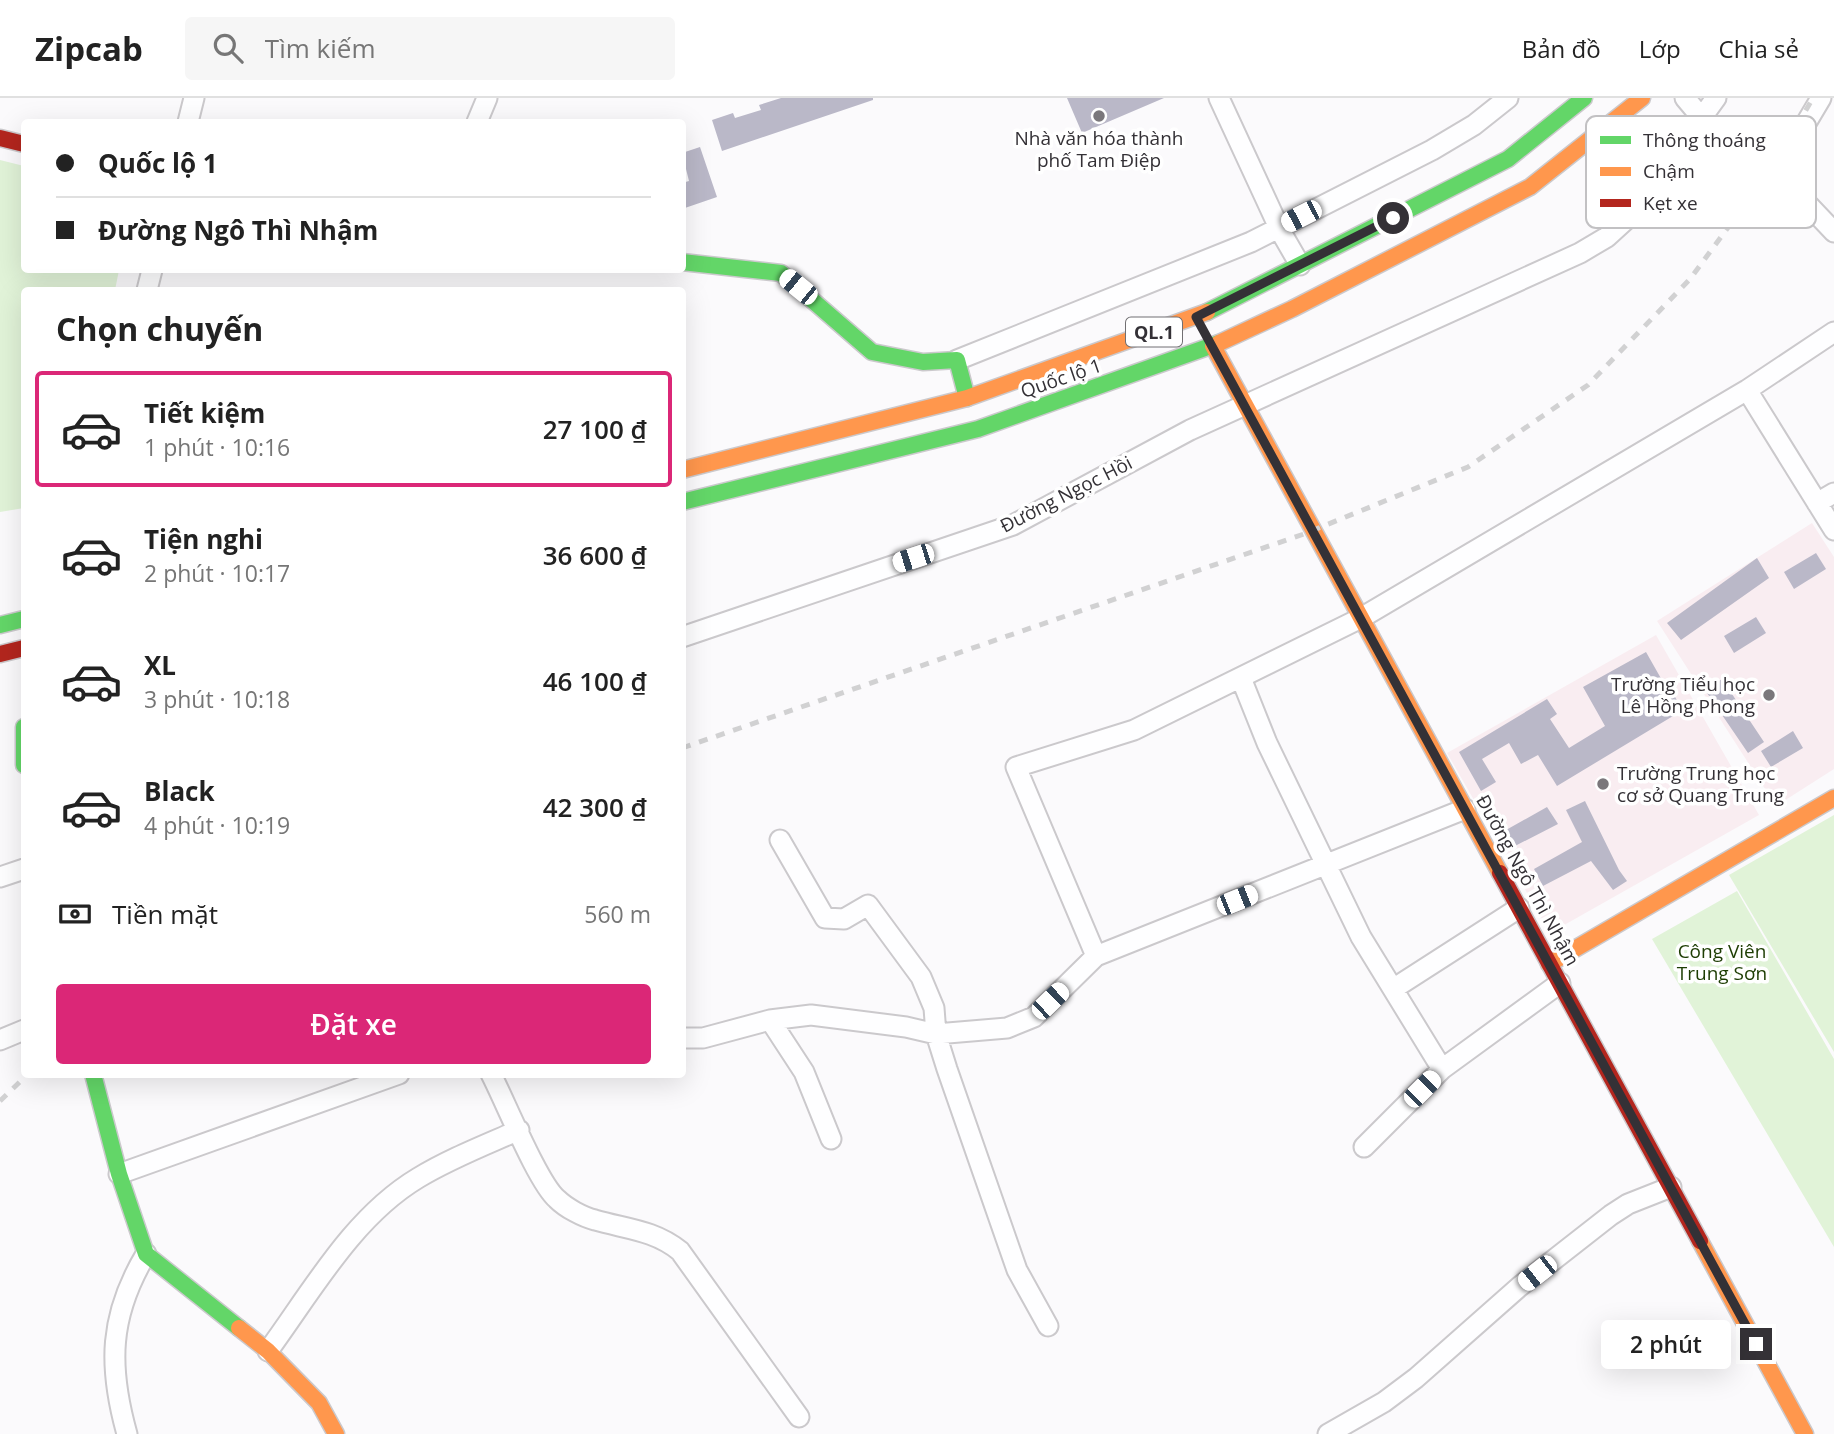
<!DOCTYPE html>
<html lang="vi">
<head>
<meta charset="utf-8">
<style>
	body { margin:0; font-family:"Open Sans",sans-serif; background:#f6f6f6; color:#222; height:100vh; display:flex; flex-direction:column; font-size:26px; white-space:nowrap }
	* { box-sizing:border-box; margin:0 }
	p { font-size:23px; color:#767676 }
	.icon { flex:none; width:38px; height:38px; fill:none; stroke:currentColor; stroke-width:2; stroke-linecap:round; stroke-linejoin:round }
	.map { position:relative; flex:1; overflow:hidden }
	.sheet { position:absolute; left:21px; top:189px; width:665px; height:791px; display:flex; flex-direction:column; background:#fff; border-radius:7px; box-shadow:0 7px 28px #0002 }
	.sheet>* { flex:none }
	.banner { position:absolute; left:21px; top:21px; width:665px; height:154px; border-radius:7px; box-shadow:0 7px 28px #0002; display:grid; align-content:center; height:154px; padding:0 35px; background:#fff }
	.end { position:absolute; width:32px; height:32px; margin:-16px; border:9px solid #343136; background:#fff; box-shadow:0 0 0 4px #fff }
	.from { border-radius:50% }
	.bubble { position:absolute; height:49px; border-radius:7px; background:#fff; box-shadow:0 7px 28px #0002; font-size:23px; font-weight:600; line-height:49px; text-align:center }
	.car { position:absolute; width:21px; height:42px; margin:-21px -10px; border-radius:9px; box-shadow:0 0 5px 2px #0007; background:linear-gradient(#fff 24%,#345 0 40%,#fff 0 76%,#345 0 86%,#fff 0) }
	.banner b { display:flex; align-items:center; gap:24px; height:66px; font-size:26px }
	.banner b+b { border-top:2px solid #e0e0e0 }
	.banner i { width:18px; height:18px; background:#222 }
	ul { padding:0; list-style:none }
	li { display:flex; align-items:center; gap:21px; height:116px; margin:0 14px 10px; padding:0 21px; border:4px solid transparent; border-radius:7px }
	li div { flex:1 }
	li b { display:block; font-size:26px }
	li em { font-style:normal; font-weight:600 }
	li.active { border-color:#db2777 }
	li>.icon { width:63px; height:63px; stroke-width:1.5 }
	h2 { padding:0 35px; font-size:32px; line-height:84px }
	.pay { display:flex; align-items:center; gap:18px; height:77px; padding:0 35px; font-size:26px }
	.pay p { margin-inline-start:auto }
	.action { display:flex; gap:14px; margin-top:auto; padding:14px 35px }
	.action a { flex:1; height:80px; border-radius:7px; background:#db2777; color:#fff; font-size:28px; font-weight:600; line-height:80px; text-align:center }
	header { display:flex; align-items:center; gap:42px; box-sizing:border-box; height:98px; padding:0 35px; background:#fff; border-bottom:2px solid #e0e0e0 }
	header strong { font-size:33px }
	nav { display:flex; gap:38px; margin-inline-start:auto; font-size:24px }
	.search { width:490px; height:63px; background:#f6f6f6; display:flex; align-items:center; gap:18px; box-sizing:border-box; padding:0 24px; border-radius:7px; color:#767676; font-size:26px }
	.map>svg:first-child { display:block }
	.education { fill:#f9edf1 }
	.green { fill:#e1f3d8 }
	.building { fill:#bab8c8 }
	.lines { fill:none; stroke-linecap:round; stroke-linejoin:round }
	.street-casing { stroke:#cbc9cc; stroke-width:23 }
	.fast-casing { stroke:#cbc9cc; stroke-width:19 }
	.slow-casing { stroke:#cbc9cc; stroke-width:19 }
	.jam-casing { stroke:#cbc9cc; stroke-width:19 }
	.street { stroke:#fefeff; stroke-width:19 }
	.fast { stroke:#63d668; stroke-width:16 }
	.slow { stroke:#ff974d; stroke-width:16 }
	.jam { stroke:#b3261e; stroke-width:16 }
	.rail { stroke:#d1d1d2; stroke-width:5; stroke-dasharray:9 9; stroke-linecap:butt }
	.route { stroke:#343136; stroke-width:9 }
	.poi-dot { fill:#7a777b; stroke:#fff; stroke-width:2.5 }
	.labels { text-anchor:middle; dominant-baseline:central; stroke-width:7; stroke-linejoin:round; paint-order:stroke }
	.shield { fill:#fff; stroke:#716f72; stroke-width:2 }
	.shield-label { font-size:18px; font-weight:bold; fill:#343136 }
	.poi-label { font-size:19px; fill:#343136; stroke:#fff }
	.street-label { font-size:19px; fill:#343136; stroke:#fff }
	.park-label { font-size:19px; fill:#1d3d03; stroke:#fff }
	.key { fill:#fff; stroke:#c2c1c3; stroke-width:2 }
	.key-label { font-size:19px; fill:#343136 }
</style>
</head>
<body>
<header>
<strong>Zipcab</strong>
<div class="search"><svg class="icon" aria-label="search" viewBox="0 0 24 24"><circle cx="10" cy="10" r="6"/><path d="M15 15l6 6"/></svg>Tìm kiếm</div>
<nav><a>Bản đồ</a><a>Lớp</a><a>Chia sẻ</a></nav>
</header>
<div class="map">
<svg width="1834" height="1336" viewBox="0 0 1834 1336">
	<rect width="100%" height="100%" fill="#fbfafc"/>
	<!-- education -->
	<path class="education" d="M1812,425L1834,459V671L1776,708L1657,523Z
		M1656,537L1759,717L1550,835L1447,655Z"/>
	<!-- green -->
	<path class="green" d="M0,62L24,68V172H119L115,192H24V410L0,414Z
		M1834,717V954L1729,777Z
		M1737,793L1834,961V1149L1652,841Z"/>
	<!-- building -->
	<path class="building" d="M781,0H873V2L722,53L712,22L733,15L735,20L761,12L759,7Z
		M1067,0H1164L1082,35Z
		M700,49L717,99L682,111V85L689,83L682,55Z
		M1816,455L1826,471L1794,491L1784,474Z
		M1757,460L1769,480L1681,542L1667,525Z
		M1756,519L1766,535L1734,555L1724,538Z
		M1646,554L1667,591L1669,589L1683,612L1557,688L1538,657L1521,666L1509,645L1482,661L1496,684L1481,693L1459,654L1547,601L1557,616L1550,621L1569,650L1605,628L1583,589Z
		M1722,581L1764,644L1748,655L1705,592Z
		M1793,633L1803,650L1771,669L1761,653Z
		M1585,703L1619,772L1627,783L1613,792L1591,763L1543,788L1534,771L1582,744L1566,712Z
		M1547,709L1558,726L1515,748L1506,732Z"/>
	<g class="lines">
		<defs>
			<path id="street" d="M1219,0L1281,134L1300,167
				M1685,0L1701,19
				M1821,0L1777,74L1834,134
				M188,24L194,0
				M477,24L487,0
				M147,192L152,172
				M957,262L1251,144L1432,52L1474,27L1508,0
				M1747,292L1834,432
				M1817,405L1834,395
				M682,539L1013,427L1190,332L1580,155L1607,139L1630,118L1716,0
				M1241,580L1267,645L1361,839L1442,971
				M780,742L825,820L844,821L868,807L921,879L934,910L936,936L947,971L1017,1172L1048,1228
				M0,779L24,771
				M1096,858L1016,669L1134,632L1361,520L1747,292L1834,234
				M1393,891L1519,810
				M770,922L804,974L831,1041
				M682,940H703L770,922L811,917L906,929L936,936L1007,930L1034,919L1096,858L1465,711
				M0,942L24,932
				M491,976C505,1003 538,1085 557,1101C566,1110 583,1119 595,1122C626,1131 654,1132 680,1153L799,1319
				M1364,1049L1442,971L1560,885
				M119,1076L399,976
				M268,1253C312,1193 353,1119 418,1080C449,1061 485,1047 519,1032
				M127,1336C108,1268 109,1218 146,1156
				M1328,1336L1384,1304L1416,1280L1519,1189L1611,1117L1628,1106L1671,1089"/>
			<path id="fast" d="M682,164L781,175L872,254L923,264L957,262L967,300
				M1207,214L1508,61L1584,0
				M682,404L978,331L1219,245
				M0,527L24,521
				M24,629V667
				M93,976L119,1076L146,1156L239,1230"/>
			<path id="slow" d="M1219,245L1292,211L1530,89L1642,0
				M1213,248L1500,775
				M682,372L967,300L1207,214
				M1549,866L1834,700
				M1700,1143L1805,1336
				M239,1230L268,1253L319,1305L336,1336"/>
			<path id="jam" d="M0,40L24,46
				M0,556L24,550
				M1500,775L1700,1143"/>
		</defs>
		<!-- street casing -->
		<use href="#street" class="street-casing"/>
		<!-- fast casing -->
		<use href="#fast" class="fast-casing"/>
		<!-- slow casing -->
		<use href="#slow" class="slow-casing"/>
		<!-- jam casing -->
		<use href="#jam" class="jam-casing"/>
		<!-- street -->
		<use href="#street" class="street"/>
		<!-- fast -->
		<use href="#fast" class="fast"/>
		<!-- slow -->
		<use href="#slow" class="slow"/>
		<!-- jam -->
		<use href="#jam" class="jam"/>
		<!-- rail -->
		<path class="rail" d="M682,650L1304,436L1468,369L1588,287L1690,181L1774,67L1813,0
			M0,1003L28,976"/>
	</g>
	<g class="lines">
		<!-- route -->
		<path class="route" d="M1393,120L1196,219L1756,1246"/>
	</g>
	<!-- markers -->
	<g class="poi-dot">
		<circle cx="1099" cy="18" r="7"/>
		<circle cx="1769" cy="597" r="7"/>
		<circle cx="1603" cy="686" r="7"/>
	</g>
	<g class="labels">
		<!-- shield labels -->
		<rect class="shield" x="1126" y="219.5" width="56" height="29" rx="5"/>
		<g class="shield-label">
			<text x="1154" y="234">QL.1</text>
		</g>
		<!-- poi labels -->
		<g class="poi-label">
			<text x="1099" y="40">Nhà văn hóa thành<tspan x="1099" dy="22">phố Tam Điệp</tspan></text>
			<text x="1755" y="586" text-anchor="end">Trường Tiểu học<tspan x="1755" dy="22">Lê Hồng Phong</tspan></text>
			<text x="1617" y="675" text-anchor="start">Trường Trung học<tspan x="1617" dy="22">cơ sở Quang Trung</tspan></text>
		</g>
		<!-- street labels -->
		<g class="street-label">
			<text transform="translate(1061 280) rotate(-19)">Quốc lộ 1</text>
			<text transform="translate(1066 396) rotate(-27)">Đường Ngọc Hồi</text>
			<text transform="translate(1528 782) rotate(61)">Đường Ngô Thì Nhậm</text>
		</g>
		<!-- park labels -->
		<g class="park-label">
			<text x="1722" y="853">Công Viên<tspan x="1722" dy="22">Trung Sơn</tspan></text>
		</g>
	</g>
	<!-- legend -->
	<rect x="1586" y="18" width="230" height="112" rx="10" class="key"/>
	<rect x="1600" y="38" width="31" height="8" fill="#63d668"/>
	<rect x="1600" y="69" width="31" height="9" fill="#ff974d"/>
	<rect x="1600" y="101" width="31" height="8" fill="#b3261e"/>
	<g class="key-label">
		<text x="1643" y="49">Thông thoáng</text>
		<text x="1643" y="80">Chậm</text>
		<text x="1643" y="112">Kẹt xe</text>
	</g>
</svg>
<i class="end from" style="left:1393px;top:120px"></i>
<i class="end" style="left:1756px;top:1246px"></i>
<div class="bubble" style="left:1601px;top:1222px;width:130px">2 phút</div>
<i class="car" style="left:1301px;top:118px;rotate:243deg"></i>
<i class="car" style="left:798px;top:189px;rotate:309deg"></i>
<i class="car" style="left:913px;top:460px;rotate:252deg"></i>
<i class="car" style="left:1237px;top:802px;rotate:68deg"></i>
<i class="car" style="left:1050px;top:903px;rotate:46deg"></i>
<i class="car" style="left:1422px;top:991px;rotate:45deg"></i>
<i class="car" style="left:1537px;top:1175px;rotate:232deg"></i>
<div class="banner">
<b><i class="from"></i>Quốc lộ 1</b>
<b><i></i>Đường Ngô Thì Nhậm</b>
</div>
<section class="sheet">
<h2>Chọn chuyến</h2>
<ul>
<li class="active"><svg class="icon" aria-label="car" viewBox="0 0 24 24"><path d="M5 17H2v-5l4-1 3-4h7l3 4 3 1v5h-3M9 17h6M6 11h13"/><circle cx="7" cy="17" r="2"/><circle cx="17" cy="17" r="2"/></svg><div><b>Tiết kiệm</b><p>1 phút · 10:16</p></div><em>27 100 ₫</em></li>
<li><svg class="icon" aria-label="car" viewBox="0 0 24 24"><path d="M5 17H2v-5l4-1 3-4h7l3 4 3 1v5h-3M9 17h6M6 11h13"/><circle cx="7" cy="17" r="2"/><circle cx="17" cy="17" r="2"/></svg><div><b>Tiện nghi</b><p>2 phút · 10:17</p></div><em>36 600 ₫</em></li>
<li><svg class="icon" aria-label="car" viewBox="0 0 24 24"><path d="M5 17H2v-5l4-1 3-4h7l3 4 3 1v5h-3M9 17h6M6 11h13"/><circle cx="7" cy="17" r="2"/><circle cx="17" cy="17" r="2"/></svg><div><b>XL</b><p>3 phút · 10:18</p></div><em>46 100 ₫</em></li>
<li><svg class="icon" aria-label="car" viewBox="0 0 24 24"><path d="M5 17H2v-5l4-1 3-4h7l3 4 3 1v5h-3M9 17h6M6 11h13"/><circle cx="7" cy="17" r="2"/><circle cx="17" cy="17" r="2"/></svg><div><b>Black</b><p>4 phút · 10:19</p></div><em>42 300 ₫</em></li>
</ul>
<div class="pay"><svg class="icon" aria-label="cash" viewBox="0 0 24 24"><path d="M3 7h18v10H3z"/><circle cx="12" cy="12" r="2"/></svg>Tiền mặt<p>560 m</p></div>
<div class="action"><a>Đặt xe</a></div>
</section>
</div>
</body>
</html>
